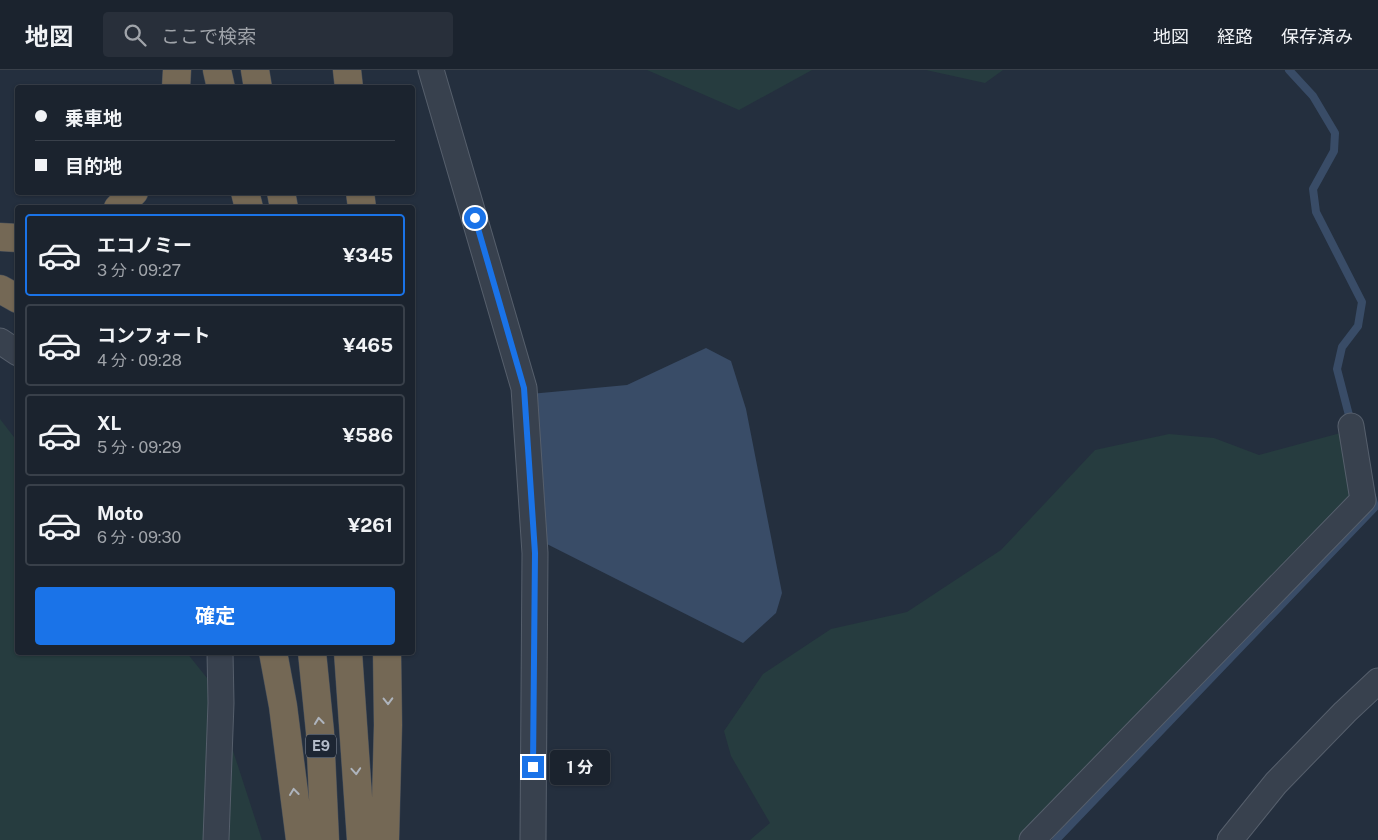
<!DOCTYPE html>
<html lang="ja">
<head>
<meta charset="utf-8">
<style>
	body { margin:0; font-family:"Public Sans","Noto Sans JP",sans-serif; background:#282f3a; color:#f1f3f6; height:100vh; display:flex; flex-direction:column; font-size:19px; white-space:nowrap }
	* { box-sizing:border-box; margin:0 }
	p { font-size:16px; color:#a0a4aa }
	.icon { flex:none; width:28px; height:28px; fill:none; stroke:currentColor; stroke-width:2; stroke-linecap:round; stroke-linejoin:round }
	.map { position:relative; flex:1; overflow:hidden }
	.panel { position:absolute; left:15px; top:135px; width:400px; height:450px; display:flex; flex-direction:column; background:#1b232e; border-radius:5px; box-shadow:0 1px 4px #0004,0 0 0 1px #39404a }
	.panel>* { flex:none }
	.guide { position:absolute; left:15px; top:15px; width:400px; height:110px; border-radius:5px; box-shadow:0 1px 4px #0004,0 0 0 1px #39404a; display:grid; align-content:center; height:110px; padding:0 20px; background:#1b232e }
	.end { position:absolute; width:22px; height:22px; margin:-11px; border:6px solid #1a73e8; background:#fff; box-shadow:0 0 0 2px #fff }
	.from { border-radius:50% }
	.bubble { position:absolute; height:35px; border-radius:5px; background:#1b232e; box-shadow:0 1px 4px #0004,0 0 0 1px #39404a; font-size:16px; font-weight:700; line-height:35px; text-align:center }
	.guide b { display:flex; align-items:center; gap:18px; height:48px; font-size:19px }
	.guide b+b { border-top:1px solid #39404a }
	.guide i { width:12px; height:12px; background:#f1f3f6 }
	ul { padding:9px 0 0; list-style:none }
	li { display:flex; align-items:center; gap:15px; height:82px; margin:0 10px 8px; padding:0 10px; border:2px solid #39404a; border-radius:5px }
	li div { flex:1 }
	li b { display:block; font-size:19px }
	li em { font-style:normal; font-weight:700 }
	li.on { border-color:#1a73e8 }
	li>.icon { width:45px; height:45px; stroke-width:1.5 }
	.action { display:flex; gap:10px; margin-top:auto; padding:10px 20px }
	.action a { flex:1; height:58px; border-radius:5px; background:#1a73e8; color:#fff; font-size:20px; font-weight:700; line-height:58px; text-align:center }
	header { display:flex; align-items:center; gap:30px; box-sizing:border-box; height:70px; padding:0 25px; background:#1b232e; border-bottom:1px solid #39404a }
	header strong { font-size:24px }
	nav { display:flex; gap:28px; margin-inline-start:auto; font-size:18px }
	.search { width:350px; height:45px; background:#282f3a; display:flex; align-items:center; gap:12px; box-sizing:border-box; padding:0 18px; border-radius:5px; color:#a0a4aa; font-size:19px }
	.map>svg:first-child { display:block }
	.green { fill:#263c3f }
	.water { fill:#394c67 }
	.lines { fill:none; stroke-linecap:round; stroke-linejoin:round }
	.stream { stroke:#394c67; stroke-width:8 }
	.minor-casing { stroke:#565f6c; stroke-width:27 }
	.highway-casing { stroke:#434c59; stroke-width:29 }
	.minor { stroke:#38414e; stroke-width:25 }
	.highway { stroke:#746855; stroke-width:28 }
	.oneway { stroke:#aeb4bd }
	.route { stroke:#1a73e8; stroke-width:6 }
	.labels { text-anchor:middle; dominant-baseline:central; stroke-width:4; stroke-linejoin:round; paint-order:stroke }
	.shield { fill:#1d2633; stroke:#878f9c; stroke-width:1 }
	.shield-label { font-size:14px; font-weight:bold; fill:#b4bcc9 }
</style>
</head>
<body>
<header>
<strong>地図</strong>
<div class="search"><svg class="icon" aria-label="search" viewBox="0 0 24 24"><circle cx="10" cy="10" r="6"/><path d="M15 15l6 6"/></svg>ここで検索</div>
<nav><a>地図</a><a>経路</a><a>保存済み</a></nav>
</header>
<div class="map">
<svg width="1378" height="770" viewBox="0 0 1378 770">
	<rect width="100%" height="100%" fill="#242f3e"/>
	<!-- green -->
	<path class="green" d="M647,0H812L739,40Z
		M926,0H1003L985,13Z
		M0,349L17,371L18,582L187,583L211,613L262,770H0Z
		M1348,361L1357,425L1040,770H750L770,753L731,686L724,661L763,604L831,559L907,542L1001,480L1095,380L1169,364L1214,368L1259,385Z"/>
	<!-- water -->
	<path class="water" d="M706,278L731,291L746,339L782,523L776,543L743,573L537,469L530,324L627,315Z"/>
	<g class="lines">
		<!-- stream -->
		<path class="stream" d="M1289,0L1313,26L1335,63L1334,81L1313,119L1316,142L1362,232L1358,256L1342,277L1337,299L1351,353
			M1056,770L1375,437L1372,426"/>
		<defs>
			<path id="minor" d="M431,0L524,318L535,483L533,770
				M0,271L18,283
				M216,770L221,633L220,582
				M1032,770L1363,430L1351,356
				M1230,770L1276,713L1345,642L1378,611"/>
			<path id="highway" d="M217,0L221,18
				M255,0L258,18
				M347,0L349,18
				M176,18L177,0
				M245,122L249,138
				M281,122L284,138
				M360,122L362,138
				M118,138L134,122
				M0,167L18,168
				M0,219L18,229
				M273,582L283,636L300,770
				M312,582L320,662L325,770
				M348,582L361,770
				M385,770L388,655L387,582"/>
		</defs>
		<!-- minor casing -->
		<use href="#minor" class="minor-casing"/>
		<!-- highway casing -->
		<use href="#highway" class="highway-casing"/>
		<!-- minor -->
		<use href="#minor" class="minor"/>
		<!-- highway -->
		<use href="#highway" class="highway"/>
	</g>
	<!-- one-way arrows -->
	<defs><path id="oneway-chevron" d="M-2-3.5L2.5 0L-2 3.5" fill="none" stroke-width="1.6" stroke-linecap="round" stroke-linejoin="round" transform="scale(1.25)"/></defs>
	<g class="oneway">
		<use href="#oneway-chevron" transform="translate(388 631) rotate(89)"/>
		<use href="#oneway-chevron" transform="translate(319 651) rotate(-96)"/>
		<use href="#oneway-chevron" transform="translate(356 701) rotate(86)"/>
		<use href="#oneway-chevron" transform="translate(294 722) rotate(-97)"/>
	</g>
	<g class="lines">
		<!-- route -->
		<path class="route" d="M475,148L524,318L535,483L533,697"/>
	</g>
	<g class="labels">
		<!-- shield labels -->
		<rect class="shield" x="306" y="664.5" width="30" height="23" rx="4"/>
		<g class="shield-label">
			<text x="321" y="676">E9</text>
		</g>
	</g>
</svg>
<i class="end from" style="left:475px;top:148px"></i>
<i class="end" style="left:533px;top:697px"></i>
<div class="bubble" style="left:550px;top:680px;width:60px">1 分</div>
<div class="guide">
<b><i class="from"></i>乗車地</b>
<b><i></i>目的地</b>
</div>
<section class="panel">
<ul>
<li class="on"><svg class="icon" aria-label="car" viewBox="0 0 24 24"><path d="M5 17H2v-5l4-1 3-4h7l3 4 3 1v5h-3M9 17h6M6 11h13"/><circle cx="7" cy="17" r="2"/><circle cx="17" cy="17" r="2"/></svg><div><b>エコノミー</b><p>3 分 · 09:27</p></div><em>¥345</em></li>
<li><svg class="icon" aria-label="car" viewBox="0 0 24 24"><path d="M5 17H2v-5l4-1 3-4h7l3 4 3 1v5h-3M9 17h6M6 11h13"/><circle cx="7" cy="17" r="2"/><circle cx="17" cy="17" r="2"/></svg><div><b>コンフォート</b><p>4 分 · 09:28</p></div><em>¥465</em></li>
<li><svg class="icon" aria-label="car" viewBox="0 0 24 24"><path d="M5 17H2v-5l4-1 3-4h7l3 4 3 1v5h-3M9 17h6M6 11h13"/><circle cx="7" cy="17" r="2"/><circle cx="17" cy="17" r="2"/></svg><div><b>XL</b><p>5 分 · 09:29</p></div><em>¥586</em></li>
<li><svg class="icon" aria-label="car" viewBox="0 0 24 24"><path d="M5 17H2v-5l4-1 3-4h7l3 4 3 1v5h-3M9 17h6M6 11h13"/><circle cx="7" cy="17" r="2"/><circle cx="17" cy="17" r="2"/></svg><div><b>Moto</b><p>6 分 · 09:30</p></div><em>¥261</em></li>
</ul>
<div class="action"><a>確定</a></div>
</section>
</div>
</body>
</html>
